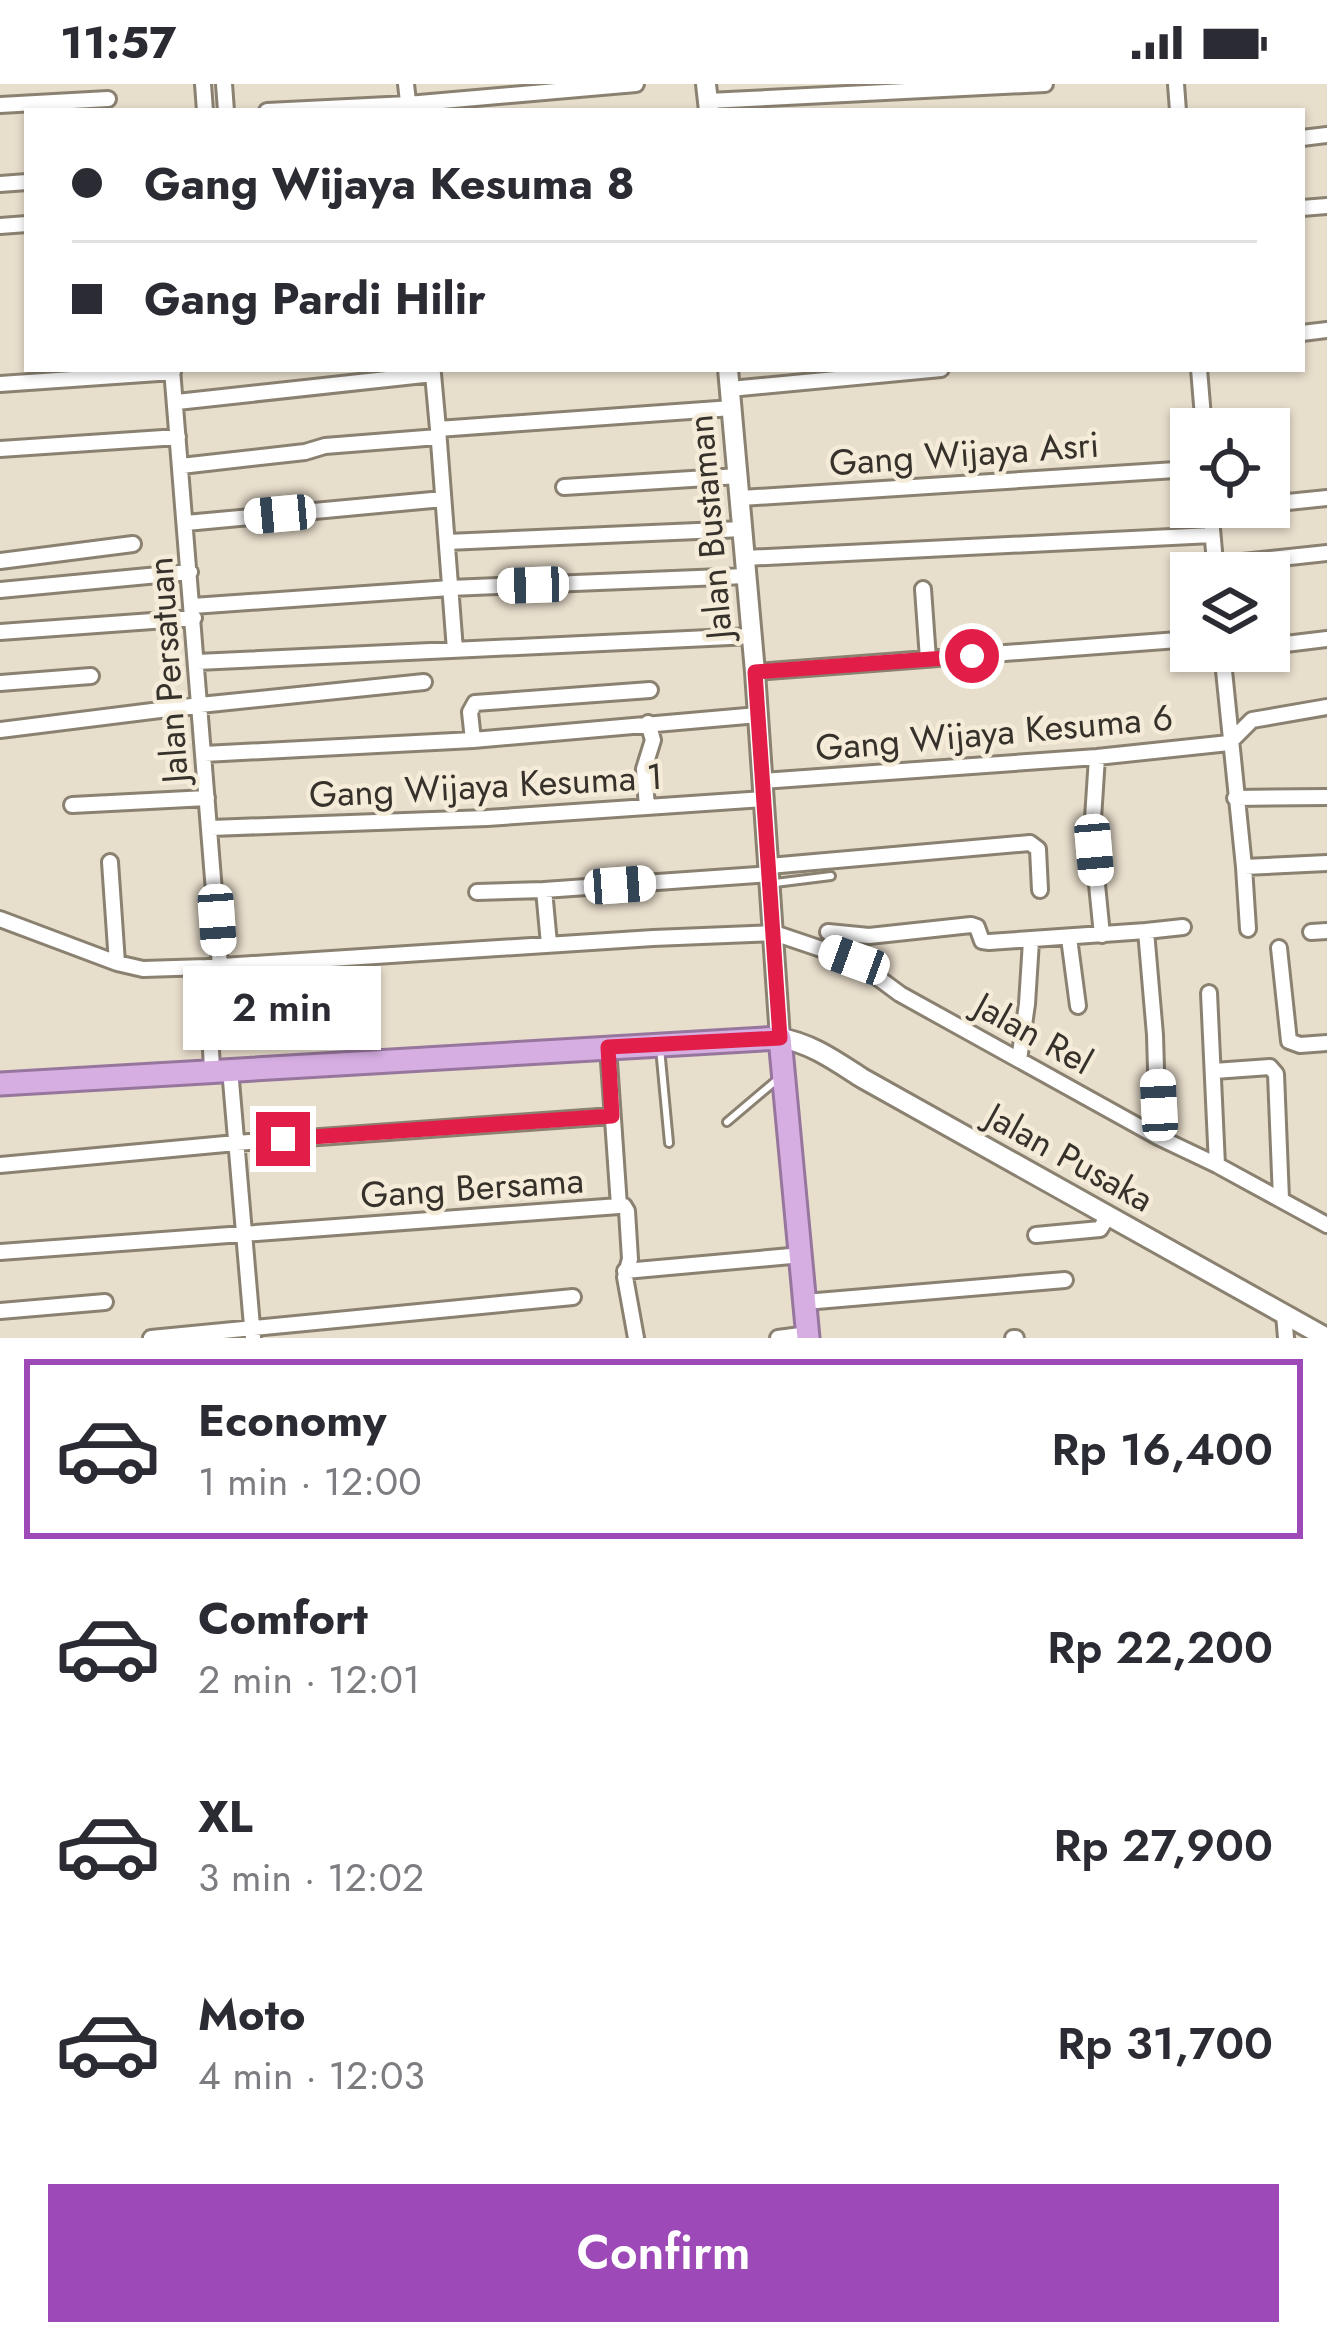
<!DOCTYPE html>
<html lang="en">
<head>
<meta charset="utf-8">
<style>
	body { margin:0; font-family:Jost,sans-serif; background:#f7f7f7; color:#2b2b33; height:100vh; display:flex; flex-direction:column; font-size:45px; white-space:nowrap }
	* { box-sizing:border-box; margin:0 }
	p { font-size:39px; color:#7c7c81 }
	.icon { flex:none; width:66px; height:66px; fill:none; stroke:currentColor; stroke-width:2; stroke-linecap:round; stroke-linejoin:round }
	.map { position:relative; height:1254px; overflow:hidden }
	.details { display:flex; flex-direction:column; background:#fff; flex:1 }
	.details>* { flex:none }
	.hud { position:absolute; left:24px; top:24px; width:1281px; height:264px; border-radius:0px; box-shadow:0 3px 9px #0004; display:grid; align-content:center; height:264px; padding:0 48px; background:#fff }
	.controls { position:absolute; left:1170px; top:324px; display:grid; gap:24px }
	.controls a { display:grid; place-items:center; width:120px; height:120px; border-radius:0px; background:#fff; box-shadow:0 3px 9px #0004; font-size:60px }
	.end { position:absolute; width:54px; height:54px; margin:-27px; border:15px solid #e11d48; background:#fff; box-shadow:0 0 0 6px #fff }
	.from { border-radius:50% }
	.bubble { position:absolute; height:84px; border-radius:0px; background:#fff; box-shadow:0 3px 9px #0004; font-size:39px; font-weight:600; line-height:84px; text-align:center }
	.car { position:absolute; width:36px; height:72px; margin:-36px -18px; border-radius:15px; box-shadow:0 0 9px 3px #0007; background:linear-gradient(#fff 24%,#345 0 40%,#fff 0 76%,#345 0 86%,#fff 0) }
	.hud b { display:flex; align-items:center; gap:42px; height:114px; font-size:45px }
	.hud b+b { border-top:3px solid #e1e1e2 }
	.hud i { width:30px; height:30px; background:#2b2b33 }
	ul { padding:21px 0 0; list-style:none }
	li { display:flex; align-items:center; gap:36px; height:180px; margin:0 24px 18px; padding:0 24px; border:6px solid transparent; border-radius:0px }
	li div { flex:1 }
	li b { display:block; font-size:45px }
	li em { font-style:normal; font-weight:600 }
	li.selected { border-color:#9d49b7 }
	li>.icon { width:108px; height:108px; stroke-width:1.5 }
	.button { display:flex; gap:24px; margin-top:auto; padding:24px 48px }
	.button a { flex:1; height:138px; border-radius:0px; background:#9d49b7; color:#fff; font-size:48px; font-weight:600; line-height:138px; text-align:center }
	.status { display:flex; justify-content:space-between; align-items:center; height:84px; padding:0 60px; background:#fff; direction:ltr }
	.status svg { height:33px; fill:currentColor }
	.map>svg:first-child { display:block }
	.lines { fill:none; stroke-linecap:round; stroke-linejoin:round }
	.service-casing { stroke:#8a8171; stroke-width:12 }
	.minor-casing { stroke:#8a8171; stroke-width:20 }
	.secondary-casing { stroke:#8a8171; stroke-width:24 }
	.trunk-casing { stroke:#97769d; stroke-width:27 }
	.service { stroke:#fff; stroke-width:6 }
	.minor { stroke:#fff; stroke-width:14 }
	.secondary { stroke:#fff; stroke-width:18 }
	.trunk { stroke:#d6aee2; stroke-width:21 }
	.route { stroke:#e11d48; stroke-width:15 }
	.labels { text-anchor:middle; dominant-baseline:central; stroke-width:9; stroke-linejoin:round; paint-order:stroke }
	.street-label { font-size:36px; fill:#36322b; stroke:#f5ebd9 }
</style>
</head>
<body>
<div class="status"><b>11:57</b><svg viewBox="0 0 49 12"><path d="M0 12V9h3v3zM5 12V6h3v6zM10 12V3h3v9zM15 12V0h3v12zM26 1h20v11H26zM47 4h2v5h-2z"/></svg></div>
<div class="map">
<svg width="1327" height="1254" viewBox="0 0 1327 1254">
	<rect width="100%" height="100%" fill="#e8decc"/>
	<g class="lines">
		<defs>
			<path id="service" d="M775,799L831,792
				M660,964L669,1059
				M727,1038L779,994"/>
			<path id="minor" d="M203,0L205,27
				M224,0L226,27
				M406,0L409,27
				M1176,0L1178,27
				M708,17L1045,0
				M0,21L108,15
				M267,27L408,20L636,0
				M1302,54L1327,51
				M0,100L27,98
				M1302,124L1327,122
				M0,142L27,140
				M1302,249L1327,246
				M172,285L220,882
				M1199,285L1204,345
				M433,290L438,345L732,324
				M0,300L173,288
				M730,305L941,285
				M177,318L433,290L432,285
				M438,345L455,566
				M0,365L178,353
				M181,382L305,368L325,362L438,353
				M564,403L739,392
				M741,414L1191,385
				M1269,420L1327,414
				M1210,423L1216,489
				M1210,426L1238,423
				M186,439L443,415
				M447,458L743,445
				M745,474L1212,451
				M0,477L133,460
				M1215,481L1327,469
				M923,505L928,575
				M0,506L190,488
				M193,522L450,504L746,492
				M0,548L194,534
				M1269,562L1327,555
				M1222,567L1244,783L1327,779
				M197,578L751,552
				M755,588L1191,555
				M0,599L91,592
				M0,646L200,621L424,598
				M473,656L470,628L475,619L650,606
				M204,670L473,656L758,631
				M1097,673L1092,750L1102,851
				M762,697L1097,673L1229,659L1252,636L1327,623
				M1235,714L1327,713
				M72,721L207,714
				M647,723L644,685L653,656L648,639
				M211,744L487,734L764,715
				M110,778L117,879
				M769,782L1030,759L1038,765L1040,806
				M1244,783L1248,845
				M544,806L549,860
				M477,808L544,806L770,790
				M0,835L117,879L143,885L207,883L653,854L774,849L854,876L900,910L1158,1053L1217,1081L1327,1141
				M1146,847L1183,843
				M828,848L869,852L971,841L977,843L982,857L989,858L1146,847L1155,951L1158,1053
				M1311,848L1327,847
				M1069,854L1078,922
				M1279,864L1289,957L1300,961L1327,959
				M207,883L212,986
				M1209,909L1217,1081
				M1019,976L1027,920L1031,857
				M230,985L253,1254
				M1214,987L1270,983L1276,990L1281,1115
				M0,1081L236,1059L612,1032
				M619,1122H624L627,1127L630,1175L625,1193L636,1254
				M1036,1151L1100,1145L1108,1132
				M0,1168L619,1122L608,963
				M625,1187L802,1171
				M805,1218L1065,1196
				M0,1227L105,1218
				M1284,1230L1286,1254
				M151,1254L573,1213
				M778,1254L808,1250
				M1013,1254H1016"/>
			<path id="secondary" d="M706,0L709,27
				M728,285L755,588L780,954C811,959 837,978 862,994L1327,1254"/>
			<path id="trunk" d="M0,1000L780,954L808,1254"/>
		</defs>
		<!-- service casing -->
		<use href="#service" class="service-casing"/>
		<!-- minor casing -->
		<use href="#minor" class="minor-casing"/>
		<!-- secondary casing -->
		<use href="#secondary" class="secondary-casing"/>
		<!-- trunk casing -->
		<use href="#trunk" class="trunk-casing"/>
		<!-- service -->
		<use href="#service" class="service"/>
		<!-- minor -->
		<use href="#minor" class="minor"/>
		<!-- secondary -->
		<use href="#secondary" class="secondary"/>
		<!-- trunk -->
		<use href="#trunk" class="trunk"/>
	</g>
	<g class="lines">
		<!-- route -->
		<path class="route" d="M283,1055L612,1032L608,963L780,954L755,588L972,572"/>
	</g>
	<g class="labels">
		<!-- street labels -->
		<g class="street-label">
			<text transform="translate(964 369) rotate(-4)">Gang Wijaya Asri</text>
			<text transform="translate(709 443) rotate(-95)">Jalan Bustaman</text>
			<text transform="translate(167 586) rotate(-94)">Jalan Persatuan</text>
			<text transform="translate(994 648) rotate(-5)">Gang Wijaya Kesuma 6</text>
			<text transform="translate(486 701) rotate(-3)">Gang Wijaya Kesuma 1</text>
			<text transform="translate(1034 949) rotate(29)">Jalan Rel</text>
			<text transform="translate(1070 1073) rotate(29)">Jalan Pusaka</text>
			<text transform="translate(472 1103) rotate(-4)">Gang Bersama</text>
		</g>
	</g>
</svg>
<div class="controls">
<a><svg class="icon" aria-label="locate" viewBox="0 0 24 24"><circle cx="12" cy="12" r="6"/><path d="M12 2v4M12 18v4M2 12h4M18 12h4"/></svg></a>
<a><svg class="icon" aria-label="layers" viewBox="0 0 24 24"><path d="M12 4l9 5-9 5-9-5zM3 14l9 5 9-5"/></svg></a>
</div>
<i class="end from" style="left:972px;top:572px"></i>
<i class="end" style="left:283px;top:1055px"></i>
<div class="bubble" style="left:183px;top:882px;width:198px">2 min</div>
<i class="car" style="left:280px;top:430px;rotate:265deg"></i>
<i class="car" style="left:533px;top:501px;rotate:268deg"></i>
<i class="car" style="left:1094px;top:766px;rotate:175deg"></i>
<i class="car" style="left:620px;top:801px;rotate:86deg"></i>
<i class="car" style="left:217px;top:836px;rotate:176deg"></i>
<i class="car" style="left:854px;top:876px;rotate:290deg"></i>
<i class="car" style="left:1159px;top:1021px;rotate:357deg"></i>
<div class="hud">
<b><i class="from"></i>Gang Wijaya Kesuma 8</b>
<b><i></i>Gang Pardi Hilir</b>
</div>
</div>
<section class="details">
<ul>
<li class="selected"><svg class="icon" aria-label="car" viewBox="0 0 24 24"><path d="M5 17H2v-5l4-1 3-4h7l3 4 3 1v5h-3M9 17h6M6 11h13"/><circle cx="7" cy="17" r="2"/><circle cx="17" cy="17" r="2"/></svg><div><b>Economy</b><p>1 min · 12:00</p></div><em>Rp 16,400</em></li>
<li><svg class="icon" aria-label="car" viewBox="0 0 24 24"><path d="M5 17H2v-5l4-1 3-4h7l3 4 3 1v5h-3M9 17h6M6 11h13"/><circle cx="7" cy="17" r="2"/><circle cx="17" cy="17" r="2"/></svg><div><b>Comfort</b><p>2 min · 12:01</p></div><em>Rp 22,200</em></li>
<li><svg class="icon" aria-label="car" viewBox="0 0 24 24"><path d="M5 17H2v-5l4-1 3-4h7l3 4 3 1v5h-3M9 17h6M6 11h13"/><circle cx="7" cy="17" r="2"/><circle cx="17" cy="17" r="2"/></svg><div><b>XL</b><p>3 min · 12:02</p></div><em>Rp 27,900</em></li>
<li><svg class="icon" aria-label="car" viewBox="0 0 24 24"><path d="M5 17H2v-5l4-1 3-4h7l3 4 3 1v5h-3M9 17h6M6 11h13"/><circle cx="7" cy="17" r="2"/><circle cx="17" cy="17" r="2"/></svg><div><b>Moto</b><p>4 min · 12:03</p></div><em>Rp 31,700</em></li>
</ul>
<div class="button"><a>Confirm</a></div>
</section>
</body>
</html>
